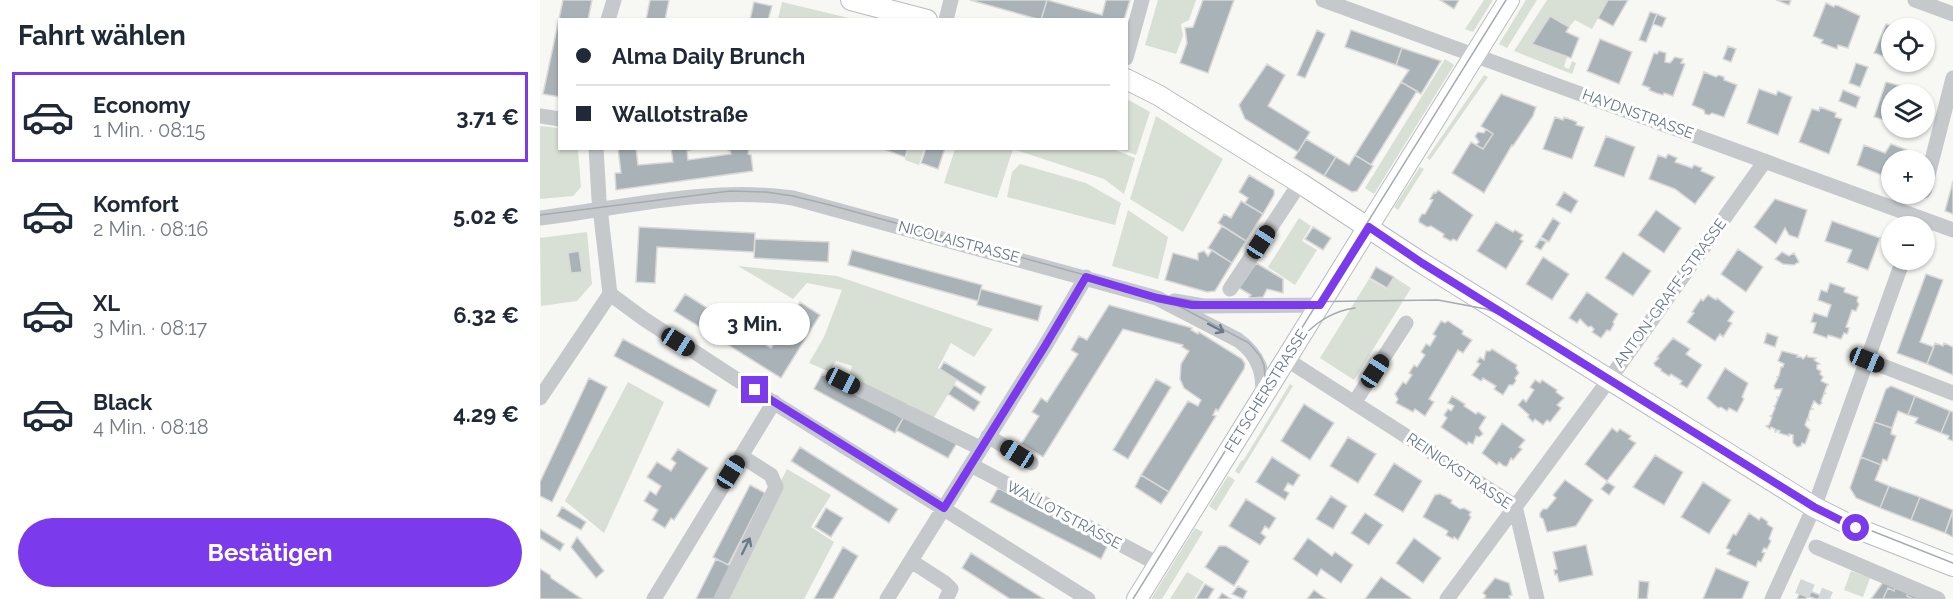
<!DOCTYPE html>
<html lang="de">
<head>
<meta charset="utf-8">
<style>
	body { margin:0; font-family:Raleway,sans-serif; background:#f2f2f3; color:#1f2937; height:100vh; display:flex; flex-direction:column; font-size:22px; white-space:nowrap }
	* { box-sizing:border-box; margin:0 }
	p { font-size:20px; color:#747a83 }
	.icon { flex:none; width:33px; height:33px; fill:none; stroke:currentColor; stroke-width:2; stroke-linecap:round; stroke-linejoin:round }
	.map { position:relative; flex:1; overflow:hidden }
	.sheet { display:flex; flex-direction:column; background:#fff; width:540px }
	.sheet>* { flex:none }
	.banner { position:absolute; left:18px; top:18px; width:570px; height:132px; border-radius:0px; box-shadow:0 2px 4px #0004; display:grid; align-content:center; height:132px; padding:0 18px; background:#fff }
	.fabs { position:absolute; left:1341px; top:18px; display:grid; gap:12px }
	.fabs a { display:grid; place-items:center; width:54px; height:54px; border-radius:50%; background:#fff; box-shadow:0 2px 4px #0004; font-size:30px }
	.end { position:absolute; width:27px; height:27px; margin:-14px; border:8px solid #7c3aed; background:#fff; box-shadow:0 0 0 3px #fff }
	.from { border-radius:50% }
	.bubble { position:absolute; height:42px; border-radius:21px; background:#fff; box-shadow:0 2px 4px #0004; font-size:20px; font-weight:700; line-height:42px; text-align:center }
	.car { position:absolute; width:18px; height:36px; margin:-18px -9px; border-radius:8px; box-shadow:0 0 4px 2px #0007; background:linear-gradient(#222 24%,#8ab4d8 0 40%,#222 0 76%,#8ab4d8 0 86%,#222 0) }
	.banner b { display:flex; align-items:center; gap:21px; height:57px; font-size:22px }
	.banner b+b { border-top:2px solid #e0e1e3 }
	.banner i { width:15px; height:15px; background:#1f2937 }
	ul { padding:0; list-style:none }
	li { display:flex; align-items:center; gap:18px; height:90px; margin:0 12px 9px; padding:0 6px; border:3px solid transparent; border-radius:0px }
	li div { flex:1 }
	li b { display:block; font-size:22px }
	li em { font-style:normal; font-weight:700 }
	li.on { border-color:#7c3aed }
	li>.icon { width:54px; height:54px; stroke-width:1.5 }
	h2 { padding:0 18px; font-size:27px; line-height:72px }
	.cta { display:flex; gap:12px; margin-top:auto; padding:12px 18px }
	.cta a { flex:1; height:69px; border-radius:36px; background:#7c3aed; color:#fff; font-size:24px; font-weight:700; line-height:69px; text-align:center }
	main { display:flex; flex:1; min-height:0 }
	.map>svg:first-child { display:block }
	.green { fill:#d8dfd5 }
	.building { fill:#a9b2b7; stroke:#d9d9d6; stroke-width:1.5 }
	.lines { fill:none; stroke-linecap:round; stroke-linejoin:round }
	.minor-tunnel { stroke:#d2d7d8; stroke-width:15; stroke-dasharray:15 8; stroke-linecap:butt }
	.major-casing { stroke:#b8bcc0; stroke-width:22 }
	.minor { stroke:#c5c9cc; stroke-width:15 }
	.major { stroke:#fff; stroke-width:20 }
	.tram { stroke:#a5abb1; stroke-width:1.5 }
	.oneway { stroke:#6a7b8a }
	.route { stroke:#7c3aed; stroke-width:8 }
	.labels { text-anchor:middle; dominant-baseline:central; stroke-width:6; stroke-linejoin:round; paint-order:stroke }
	.street-label { font-size:15px; fill:#657786; stroke:#fff }
</style>
</head>
<body>
<main>
<section class="sheet">
<h2>Fahrt wählen</h2>
<ul>
<li class="on"><svg class="icon" aria-label="car" viewBox="0 0 24 24"><path d="M5 17H2v-5l4-1 3-4h7l3 4 3 1v5h-3M9 17h6M6 11h13"/><circle cx="7" cy="17" r="2"/><circle cx="17" cy="17" r="2"/></svg><div><b>Economy</b><p>1 Min. · 08:15</p></div><em>3.71 €</em></li>
<li><svg class="icon" aria-label="car" viewBox="0 0 24 24"><path d="M5 17H2v-5l4-1 3-4h7l3 4 3 1v5h-3M9 17h6M6 11h13"/><circle cx="7" cy="17" r="2"/><circle cx="17" cy="17" r="2"/></svg><div><b>Komfort</b><p>2 Min. · 08:16</p></div><em>5.02 €</em></li>
<li><svg class="icon" aria-label="car" viewBox="0 0 24 24"><path d="M5 17H2v-5l4-1 3-4h7l3 4 3 1v5h-3M9 17h6M6 11h13"/><circle cx="7" cy="17" r="2"/><circle cx="17" cy="17" r="2"/></svg><div><b>XL</b><p>3 Min. · 08:17</p></div><em>6.32 €</em></li>
<li><svg class="icon" aria-label="car" viewBox="0 0 24 24"><path d="M5 17H2v-5l4-1 3-4h7l3 4 3 1v5h-3M9 17h6M6 11h13"/><circle cx="7" cy="17" r="2"/><circle cx="17" cy="17" r="2"/></svg><div><b>Black</b><p>4 Min. · 08:18</p></div><em>4.29 €</em></li>
</ul>
<div class="cta"><a>Bestätigen</a></div>
</section>
<div class="map">
<svg width="1413" height="599" viewBox="0 0 1413 599">
	<rect width="100%" height="100%" fill="#f7f7f4"/>
	<!-- green -->
	<path class="green" d="M618,0H656L649,20L641,24L643,36L636,54L605,45Z
		M944,0H953L933,32L925,29Z
		M986,0H997L967,48L959,44Z
		M1007,0H1068L1052,29L1035,20L1029,27L1010,16L992,44L1027,57L1024,67L1029,69L1032,61L1036,63L1032,74L974,51Z
		M242,2L313,19H238Z
		M905,59L914,65L834,194L825,188Z
		M944,75L948,77L890,160L887,158Z
		M587,99L610,112L596,155L580,149L586,148Z
		M616,116L683,159L643,232L590,199Z
		M0,126L19,128L20,148L38,149L41,187L33,196L0,199Z
		M369,149H384L379,165L365,160Z
		M415,149H573L595,158L584,194L564,179L473,149L457,198L404,183Z
		M480,164L546,183L581,203L575,225L467,197L472,172Z
		M880,167L884,169L858,210L854,207Z
		M588,210L628,237L618,279L572,266Z
		M759,218L771,226L762,241L777,250L755,285L728,267Z
		M47,232L52,284L37,301L1,306L0,238Z
		M198,266L297,276L453,329L434,357L411,343L398,368L417,380L393,419L368,404L358,403L309,378L312,366L296,361L290,372L269,363L284,337L302,290L267,283L253,299Z
		M854,277L871,288L814,380L780,358L829,279L847,289Z
		M88,382L124,402L64,533L25,501Z
		M750,384L753,386L699,474L695,471L702,460L703,461Z
		M247,469L291,495L271,527L294,542L264,599H186L195,570Z
		M688,476L695,480L676,511L669,506Z
		M655,528L663,532L622,599H611Z
		M1311,571L1330,578L1323,597L1304,590Z
		M647,572L664,582L654,599H630Z"/>
	<!-- building -->
	<path class="building" d="M23,0H52L48,20H20V97L3,94Z
		M110,0H129L125,20H106Z
		M430,0H507L501,20Z
		M507,0L562,15L566,0H590L584,20H501Z
		M663,0H694L668,73L640,63L647,43L645,28L653,27Z
		M900,0H919L914,9Z
		M1068,0H1088L1073,26L1058,18Z
		M1236,0H1251L1249,5Z
		M214,2L232,6L228,20H210Z
		M1286,3L1294,7L1295,5L1299,6L1320,16L1308,48L1298,45L1297,49L1281,43L1283,40L1273,36Z
		M1110,12L1117,14L1106,42L1099,40Z
		M1117,14L1126,18L1122,27L1113,24Z
		M1010,16L1029,27L1026,32L1039,38L1031,58L992,44Z
		M1346,24L1358,28H1352V55L1345,53L1343,56L1334,53Z
		M777,30L785,34L765,78L757,75Z
		M811,30L862,48L856,65L805,47Z
		M1060,39L1092,52L1079,84L1047,71Z
		M1188,46L1196,49L1191,62L1183,59Z
		M862,48L901,61L881,94L861,82L869,70L856,65Z
		M1119,51L1126,53L1125,62L1130,63L1135,57L1143,59L1141,63L1145,64L1133,96L1124,93L1123,95L1116,93L1109,90L1110,88L1102,85L1114,53L1117,54Z
		M1384,55L1388,56L1383,67L1368,62H1384Z
		M1316,63L1328,67L1320,87L1309,83Z
		M727,64L745,75L728,106L770,132L758,152L705,119L699,105Z
		M1164,72L1176,77L1179,75L1184,77V80L1197,85L1184,117L1172,113L1169,115L1165,114L1164,110L1152,105Z
		M861,82L877,91L831,165L815,155Z
		M1346,82L1380,91L1379,94H1352V122L1334,117Z
		M1219,89L1236,95L1238,91L1252,97L1238,135L1207,123Z
		M1303,90L1320,97L1316,108L1299,101Z
		M961,94L996,107L993,116L973,146L972,145L944,193L912,173L931,142L943,149L953,134L941,126Z
		M1280,107L1296,113L1295,117L1302,119L1289,154L1259,142L1272,109L1279,111Z
		M1015,117L1023,120L1024,117L1037,122L1036,125L1044,127L1032,159L1003,149Z
		M946,129L953,134L943,149L936,145L939,142L935,136L938,132L944,133Z
		M1066,136L1095,147L1084,177L1054,166Z
		M766,139L796,157L784,176L754,158Z
		M1351,144L1367,150L1363,160H1352V176L1345,174L1344,176L1317,165L1324,145L1345,153Z
		M78,148H96L98,165L133,162L131,148H158L147,151L148,160L191,154L190,151L184,148H209L208,154L211,155L213,171L76,190L75,173H81Z
		M341,148H368L365,157Z
		M386,148H405L398,169L381,163Z
		M1128,154L1137,158L1135,162L1152,168L1154,165L1162,168L1161,171L1175,177L1155,204L1135,189L1109,179L1118,155L1126,158Z
		M815,155L833,166L817,191L812,192L784,176L796,157L809,165Z
		M709,175L734,190V195L723,214L705,203L708,198L699,192Z
		M1413,181V214L1405,211Z
		M898,190L933,215L917,241L913,239L911,241L903,237L904,234L891,226L887,227L879,222V219L882,214H885L893,200L890,199L894,192L896,193Z
		M1024,192L1038,201L1031,213L1016,205Z
		M1235,199L1267,210L1258,238L1249,235L1245,228L1236,244L1214,227Z
		M701,201L723,214L706,241L678,223L684,214L691,218Z
		M1116,210L1141,228L1124,253L1098,235Z
		M1013,218L1020,223L1009,242L1001,237Z
		M1292,221L1340,238L1328,270L1307,262L1312,250L1285,241Z
		M956,222L973,232L975,230L983,235L980,239L983,241L966,269L937,251Z
		M682,226L706,241L692,263L668,248Z
		M99,227L215,233L214,252L117,247L115,283L96,282Z
		M773,227L791,238L783,250L765,239Z
		M215,239L289,242L288,262L214,258Z
		M1000,239L1006,242L1001,250L995,247Z
		M1198,249L1223,267L1206,292L1181,274Z
		M312,250L442,285L438,301L308,265Z
		M672,250L692,263L675,291L667,292L625,280L633,253L658,260V253L664,251L668,256Z
		M39,251L42,272L31,273L28,253Z
		M1083,252L1111,271L1093,296L1065,278Z
		M1242,252L1249,256L1254,253L1259,262L1254,265L1243,264L1235,259Z
		M1003,257L1029,274L1012,300L986,284Z
		M716,263L743,279V293L727,289L723,297L711,298L709,297L711,295L699,288Z
		M836,267L854,277L847,288L830,278Z
		M1386,274L1403,280L1380,342L1394,347L1387,364L1357,353Z
		M1290,283L1305,288L1304,292L1318,297L1317,301L1319,304L1316,311L1312,310L1306,327L1309,328L1308,332L1307,334L1304,333L1301,339L1288,335L1287,338L1273,333L1276,323L1271,322L1274,313L1287,317L1291,305L1278,300L1281,290L1287,292Z
		M441,289L502,306L498,321L437,305Z
		M1047,292L1078,314L1073,322L1074,324L1070,331L1067,330L1061,338L1052,332L1054,329L1051,326L1048,327L1040,319L1037,323L1029,318Z
		M145,294L231,348L260,302L280,315L241,378L134,311Z
		M1168,295L1176,300L1177,298L1194,312L1188,321L1192,323L1183,337L1180,334L1175,341L1147,322L1154,313L1152,312L1161,299L1163,301Z
		M569,305L652,328L651,330L658,334L659,332L702,359L705,364L704,369L678,411L676,409L673,415L676,416L629,492L601,475L648,401L658,406L661,400L644,388L640,379L641,364L649,351L642,347L643,345L583,329L503,457L481,444L499,416L492,412L501,398L507,402L538,354L531,350L539,336L547,340Z
		M901,321L905,323L908,321L923,331L922,334L932,340L923,353L918,350L889,399L894,402L885,416L875,409L873,412L856,403L858,399L855,394L863,382L866,384L872,375L869,373L874,365L877,367L885,355L881,352L886,344L890,346L896,336L893,334Z
		M1227,333L1238,337L1235,347L1224,343Z
		M1133,338L1150,349L1146,354L1162,365L1147,388L1140,384L1142,381L1131,374L1129,376L1121,371V369L1115,366L1114,363L1119,358L1117,357Z
		M83,339L177,390L169,407L74,356Z
		M1395,343L1403,346L1404,343L1413,347V375L1387,364Z
		M952,349L977,365L976,368L979,373L975,378L976,381L973,385H969L963,395L954,389L956,386L943,378L941,381L932,375L940,364L937,362L940,357L944,360L946,351H950Z
		M1242,351L1258,355L1257,357H1261L1263,359L1267,355L1268,357L1276,358L1274,360L1280,364L1277,365V369L1281,371L1280,374L1283,377L1281,381L1289,385H1287L1284,393H1286L1284,394L1281,401L1282,403L1279,405L1274,401L1271,408L1273,409L1270,410L1268,418L1269,420L1267,419L1265,425L1270,430L1265,444L1262,443L1261,446L1257,447L1253,443V435L1249,434V436L1239,433L1240,431L1237,430L1236,432H1235V429L1231,427L1230,429L1226,426L1229,425L1232,417L1230,416L1232,415L1235,408L1234,406H1235L1238,399L1237,397H1239L1242,389H1235L1234,386L1238,378L1237,377L1239,376L1241,367H1243L1244,364L1238,361Z
		M404,362L446,387L441,395L400,369Z
		M1185,368L1208,383L1202,397L1204,399L1197,412L1189,408L1187,411L1181,407L1178,408L1167,398Z
		M282,374L363,418L355,433L274,389Z
		M49,378L67,387L12,502L0,496V482Z
		M616,379L631,387L588,459L573,450Z
		M995,380L1000,383L1002,380L1017,390L1016,392L1024,398L1017,405L1021,408L1010,422L1007,420L1003,425L995,419L993,422L988,417L989,415L978,405L983,399L986,402L994,390L990,387Z
		M414,385L440,402L434,411L408,394Z
		M1351,386L1375,396L1368,415L1358,411L1352,428L1334,422L1346,389Z
		M912,396L925,404L924,406L936,414L938,412L946,417L939,428L943,434L939,437L936,436L933,444L928,442L927,445L901,427L907,418L904,415L908,409L911,411L914,406L908,403Z
		M1375,396L1410,411L1401,433L1375,423L1378,418L1368,415Z
		M764,404L794,423L770,460L741,441Z
		M1410,411L1413,412V441L1408,439L1409,436L1401,433Z
		M365,415L417,443L408,458L356,430Z
		M1334,422L1352,428L1351,434L1356,436L1347,461L1343,459L1341,465L1321,457Z
		M962,423L985,440L979,447L982,449L973,460L971,458L967,466H964L959,462L957,465L942,453Z
		M1072,428L1077,432L1080,429L1091,436L1089,439L1096,443L1067,481L1045,464Z
		M808,437L836,454L818,483L790,466Z
		M260,447L358,509L349,523L251,461Z
		M138,449L168,468L134,520L131,518L125,528L112,520L118,510L104,501L110,491L116,495L121,486L107,477L117,462L131,471L136,463L131,459Z
		M1115,455L1143,472L1124,505L1093,487Z
		M732,457L760,475L753,486L748,483L744,490L749,493L745,500L716,482Z
		M1321,457L1341,465L1335,480L1349,486L1340,508L1316,498L1310,488Z
		M854,463L882,481L863,512L834,495Z
		M601,475L629,492L621,504L595,487Z
		M1025,480L1053,500L1036,526L1007,532L1003,519L1000,517V513L1003,509H1007L1016,498L1013,495Z
		M1067,482L1075,487L1069,495L1061,489Z
		M1163,482L1191,500L1169,534L1141,517Z
		M210,485L225,493L188,565L173,557Z
		M1349,486L1380,497L1371,520L1340,508Z
		M458,488L568,545L561,559L450,502Z
		M900,494L912,500L911,503L920,509L924,508L931,512L929,515L931,517L918,540L914,537L913,539L906,535L908,531L883,517L895,495Z
		M791,496L807,506L793,529L776,519Z
		M1380,497L1413,510L1405,533L1371,520Z
		M706,499L736,518L729,529L725,526L721,533L726,537L720,545L689,526Z
		M22,507L46,522L41,530L17,516Z
		M286,508L303,518L291,537L275,527Z
		M1413,512V537L1405,533Z
		M825,513L843,525L829,545L811,533Z
		M1209,513L1219,520L1221,517L1228,522L1227,524L1233,528L1229,539L1231,541L1227,549L1224,548L1222,552L1225,553L1221,562L1218,561L1216,567L1187,554L1190,550L1186,548L1193,534L1196,535Z
		M0,529L24,544L20,551L0,538Z
		M37,537L64,571L56,578L31,547Z
		M768,538L792,556L795,552L813,565L801,583L781,569L777,576L753,559Z
		M874,538L901,558L883,583L856,563Z
		M1046,545L1053,575L1019,582L1017,574L1015,575L1014,570L1017,569L1013,552Z
		M679,546H686L709,561L694,586L665,567Z
		M303,547L318,556L293,599H274Z
		M431,553L467,576L504,599H470L422,568Z
		M176,559L191,566L174,599H156Z
		M1176,568L1209,582L1202,599H1163Z
		M0,569L10,575L11,578L42,599H0Z
		M841,577L871,598L870,599H825Z
		M955,578L969,583L972,595L969,596L970,599H944L946,596L943,593Z
		M1099,581L1109,582L1107,599H1098Z
		M1344,581L1390,599H1373L1367,596L1368,592L1355,587L1354,591L1348,588L1343,599H1331Z
		M665,584L674,589L668,599H656Z
		M698,586L707,591L703,599L692,594Z
		M1355,587L1368,592L1367,596L1373,599H1343L1348,588L1354,591Z
		M1262,588L1290,599H1276L1267,596L1266,599H1257Z
		M774,590L786,599H767Z
		M682,593L691,599H678Z"/>
	<g class="lines">
		<!-- minor-tunnel -->
		<path class="minor-tunnel" d="M1258,586L1290,599"/>
		<defs>
			<path id="major" d="M311,0L387,20
				M586,79L618,95L760,183L882,263L1274,507L1316,528L1413,566
				M597,599L969,0"/>
		</defs>
		<!-- major casing -->
		<use href="#major" class="major-casing"/>
		<!-- minor -->
		<path class="minor" d="M783,0L1413,230
			M1375,0L1413,14
			M68,20L74,0
			M406,20L411,0
			M586,58L602,0
			M0,116L20,119
			M1384,191L1413,78
			M0,218C83,208 169,186 253,198L617,298L698,340C719,355 725,374 722,399
			M690,289L760,183
			M70,294L104,319L196,379L548,599
			M634,301L664,306L780,305
			M746,359L975,506L997,599
			M1327,360L1413,393
			M303,381L440,448
			M0,398L70,294L59,199L56,148
			M814,403L866,323
			M448,436L491,463
			M431,465L618,564
			M1276,547L1398,599
			M371,561L405,583L411,589L406,599
			M114,599L234,402
			M181,599L236,487L231,475L201,456
			M347,599L505,346L546,277
			M907,599L1071,377L1225,161
			M1232,599L1275,505L1363,260"/>
		<!-- major -->
		<use href="#major" class="major"/>
		<!-- tram -->
		<path class="tram" d="M0,215L190,191L226,192L253,196L290,205L614,294L668,303L898,300L946,309L987,325L1275,505L1317,525L1413,563
			M633,303L709,343L720,356L724,365L726,387
			M765,334C780,320 794,311 815,308
			M593,599L966,0"/>
	</g>
	<!-- one-way arrows -->
	<defs><path id="oneway-shaft" d="M-6 0H5M1.5-3L5.5 0L1.5 3" fill="none" stroke-width="1.6" stroke-linecap="round" stroke-linejoin="round" transform="scale(1.5)"/></defs>
	<g class="oneway">
		<use href="#oneway-shaft" transform="translate(676 328) rotate(28)"/>
		<use href="#oneway-shaft" transform="translate(206 546) rotate(-64)"/>
	</g>
	<g class="lines">
		<!-- route -->
		<path class="route" d="M215,390L404,508L505,346L546,277L617,298L652,305H780L829,227L882,263L1274,507L1316,528"/>
	</g>
	<g class="labels">
		<!-- street labels -->
		<g class="street-label">
			<text transform="translate(1098 114) rotate(20)">HAYDNSTRASSE</text>
			<text transform="translate(419 242) rotate(15)">NICOLAISTRASSE</text>
			<text transform="translate(1130 293) rotate(-54)">ANTON-GRAFF-STRASSE</text>
			<text transform="translate(726 391) rotate(-58)">FETSCHERSTRASSE</text>
			<text transform="translate(919 471) rotate(34)">REINICKSTRASSE</text>
			<text transform="translate(524 515) rotate(28)">WALLOTSTRASSE</text>
		</g>
	</g>
</svg>
<div class="fabs">
<a><svg class="icon" aria-label="locate" viewBox="0 0 24 24"><circle cx="12" cy="12" r="6"/><path d="M12 2v4M12 18v4M2 12h4M18 12h4"/></svg></a>
<a><svg class="icon" aria-label="layers" viewBox="0 0 24 24"><path d="M12 4l9 5-9 5-9-5zM3 14l9 5 9-5"/></svg></a>
<a>+</a>
<a>−</a>
</div>
<i class="end from" style="left:1316px;top:528px"></i>
<i class="end" style="left:215px;top:390px"></i>
<div class="bubble" style="left:159px;top:303px;width:111px">3 Min.</div>
<i class="car" style="left:721px;top:242px;rotate:33deg"></i>
<i class="car" style="left:138px;top:342px;rotate:122deg"></i>
<i class="car" style="left:1327px;top:360px;rotate:112deg"></i>
<i class="car" style="left:835px;top:371px;rotate:33deg"></i>
<i class="car" style="left:303px;top:381px;rotate:117deg"></i>
<i class="car" style="left:477px;top:454px;rotate:302deg"></i>
<i class="car" style="left:191px;top:472px;rotate:32deg"></i>
<div class="banner">
<b><i class="from"></i>Alma Daily Brunch</b>
<b><i></i>Wallotstraße</b>
</div>
</div>
</main>
</body>
</html>
